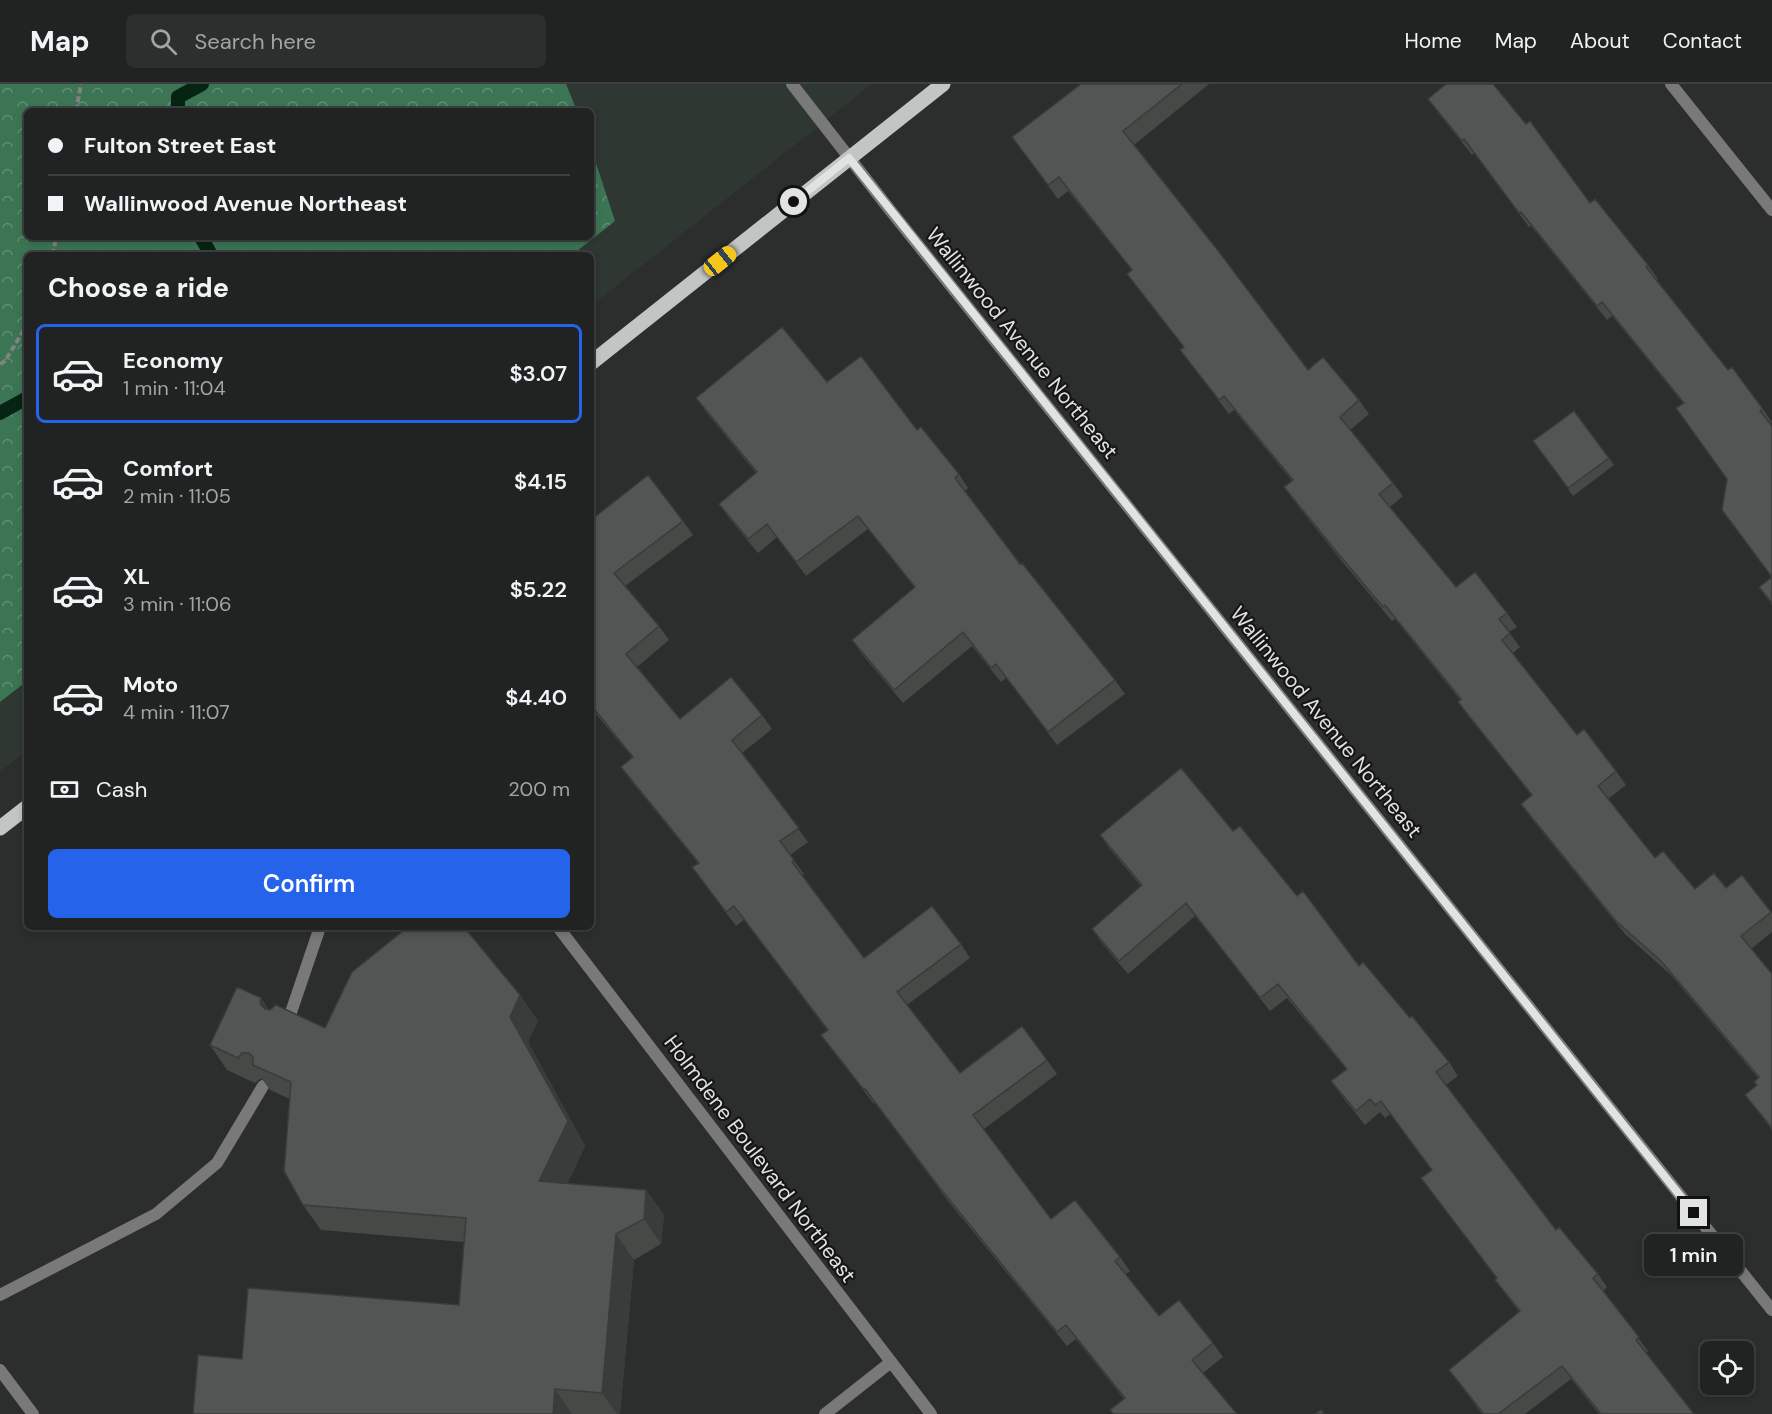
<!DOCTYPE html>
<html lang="en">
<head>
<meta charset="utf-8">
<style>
	body { margin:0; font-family:"DM Sans",sans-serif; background:#2d2f2f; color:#f1f3f6; height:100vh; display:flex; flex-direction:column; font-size:22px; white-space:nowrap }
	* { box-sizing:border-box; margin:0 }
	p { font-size:20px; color:#a2a4a5 }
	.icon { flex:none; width:33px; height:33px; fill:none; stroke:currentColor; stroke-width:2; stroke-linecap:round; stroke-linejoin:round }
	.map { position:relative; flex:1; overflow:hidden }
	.drawer { position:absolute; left:24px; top:168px; width:570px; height:678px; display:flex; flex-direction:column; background:#212222; border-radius:9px; box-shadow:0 3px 9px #0003,0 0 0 2px #3e3f40 }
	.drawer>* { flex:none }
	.hud { position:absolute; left:24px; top:24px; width:570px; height:132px; border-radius:9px; box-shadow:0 3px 9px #0003,0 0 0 2px #3e3f40; display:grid; align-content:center; height:132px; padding:0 24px; background:#212222 }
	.controls { position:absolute; left:1700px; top:1257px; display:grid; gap:12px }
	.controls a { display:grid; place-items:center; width:54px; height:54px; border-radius:9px; background:#212222; box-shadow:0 3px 9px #0003,0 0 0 2px #3e3f40; font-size:30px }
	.end { position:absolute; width:27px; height:27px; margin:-14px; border:8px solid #e1e3e2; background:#111; box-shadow:0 0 0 3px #111 }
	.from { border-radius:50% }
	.bubble { position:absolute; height:42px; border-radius:9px; background:#212222; box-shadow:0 3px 9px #0003,0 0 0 2px #3e3f40; font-size:20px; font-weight:600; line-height:42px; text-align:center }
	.car { position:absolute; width:18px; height:36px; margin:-18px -9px; border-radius:8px; box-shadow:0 0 4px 2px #0007; background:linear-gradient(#f5c518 24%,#345 0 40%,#f5c518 0 76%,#345 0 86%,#f5c518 0) }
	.hud b { display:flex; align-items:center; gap:21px; height:57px; font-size:22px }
	.hud b+b { border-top:2px solid #3e3f40 }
	.hud i { width:15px; height:15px; background:#f1f3f6 }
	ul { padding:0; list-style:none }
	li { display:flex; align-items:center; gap:18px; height:99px; margin:0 12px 9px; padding:0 12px; border:3px solid transparent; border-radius:9px }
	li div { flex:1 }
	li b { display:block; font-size:22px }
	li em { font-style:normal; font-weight:600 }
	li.on { border-color:#2563eb }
	li>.icon { width:54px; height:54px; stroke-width:1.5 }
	h2 { padding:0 24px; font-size:27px; line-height:72px }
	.pay { display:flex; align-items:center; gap:15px; height:66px; padding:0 24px; font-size:22px }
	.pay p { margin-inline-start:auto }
	.button { display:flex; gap:12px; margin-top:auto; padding:12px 24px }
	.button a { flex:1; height:69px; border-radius:9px; background:#2563eb; color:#fff; font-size:24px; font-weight:600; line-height:69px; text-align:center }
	header { display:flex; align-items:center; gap:36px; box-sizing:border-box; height:84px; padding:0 30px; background:#212222; border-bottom:2px solid #3e3f40 }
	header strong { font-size:28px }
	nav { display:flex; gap:33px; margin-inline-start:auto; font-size:21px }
	.search { width:420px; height:54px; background:#2d2f2f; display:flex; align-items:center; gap:15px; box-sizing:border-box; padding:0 21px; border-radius:9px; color:#a2a4a5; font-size:22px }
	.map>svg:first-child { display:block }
	.built { fill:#2e3731; fill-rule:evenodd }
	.forest { fill:url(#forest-crowns) }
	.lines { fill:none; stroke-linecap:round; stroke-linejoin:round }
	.stream { stroke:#052414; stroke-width:14 }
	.path { stroke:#818382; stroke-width:4; stroke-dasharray:6 3; stroke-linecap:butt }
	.lane { stroke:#787978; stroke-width:12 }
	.street { stroke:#787978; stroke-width:12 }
	.primary { stroke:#c2c5c3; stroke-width:15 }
	.wall { fill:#474947 }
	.shaded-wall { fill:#393c3a }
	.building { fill:#525553; stroke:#393c3a; stroke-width:1.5 }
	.route { stroke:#e1e3e2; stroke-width:8 }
	.labels { text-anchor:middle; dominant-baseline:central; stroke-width:4.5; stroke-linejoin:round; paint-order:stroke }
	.street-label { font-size:21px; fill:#e1e3e2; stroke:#151615 }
</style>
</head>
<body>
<header>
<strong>Map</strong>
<div class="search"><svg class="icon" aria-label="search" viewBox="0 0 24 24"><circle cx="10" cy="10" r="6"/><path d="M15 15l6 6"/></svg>Search here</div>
<nav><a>Home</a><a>Map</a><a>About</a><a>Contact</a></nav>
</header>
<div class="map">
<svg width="1772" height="1330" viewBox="0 0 1772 1330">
	<defs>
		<pattern id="forest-crowns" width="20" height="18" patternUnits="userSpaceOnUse" patternTransform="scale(1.5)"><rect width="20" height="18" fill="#3b7554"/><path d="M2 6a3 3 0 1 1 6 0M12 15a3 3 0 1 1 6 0" fill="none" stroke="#608f74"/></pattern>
	</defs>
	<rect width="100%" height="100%" fill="#2c2e2d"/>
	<!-- built -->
	<path class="built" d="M0,0H872L591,222V171H27V666L0,688ZM27,27H591V153H27Z"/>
	<!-- forest -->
	<path class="forest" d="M0,0H566L577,27H27V153H591V64L615,137L572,171H27V597L0,618Z"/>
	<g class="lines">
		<!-- stream -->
		<path class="stream" d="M178,27V13L202,0
			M201,153L211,171
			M0,329L27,314"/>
		<!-- path -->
		<path class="path" d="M76,27L81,0
			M53,171L56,153
			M0,280L5,277L27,241"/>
		<!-- lane -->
		<path class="lane" d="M286,943L320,843
			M0,1211L156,1130L217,1079L263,1002
			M825,1330L891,1278"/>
		<!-- street -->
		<path class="street" d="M792,0L890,126L1772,1226
			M1671,0L1772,126
			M558,843L931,1330
			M0,1286L33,1330"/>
		<!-- primary -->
		<path class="primary" d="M591,279L943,0
			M0,744L27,723"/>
	</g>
	<!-- wall -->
	<path class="wall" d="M1081,0H1209L1134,61L1308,286L1359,316L1369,330L1350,346L1393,399L1403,412L1390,423L1456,503L1507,529L1517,543L1509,548L1520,563L1513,569L1577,651L1616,687L1626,701L1608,715L1655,774L1695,805L1726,804L1742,791L1772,829V848L1751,865L1772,890V1046L1745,1011L1757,1001L1758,994L1671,891L1625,850L1531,734L1521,720L1532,712L1468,632L1458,618L1460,616L1395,535L1392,537L1345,481L1294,417L1284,403L1292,397L1234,326L1229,330L1180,266L1184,263L1127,190L1132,186L1068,107L1058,115L1012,53Z
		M1428,15L1590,119L1648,181L1658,195L1657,196L1728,286L1763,325L1772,338L1770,340L1772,342V521L1759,503L1772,493L1722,426L1727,395L1683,319L1612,232L1607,236L1531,142L1529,143L1474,69L1472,71L1438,29Z
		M827,298L917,346L959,390L968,404L965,407L1020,480L1115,596L1125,610L1057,661L1006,594L1001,598L972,562L903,619L861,569L852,556L915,504L868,445L806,492L777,453L758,469L729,434L719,420L756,389L706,328L696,314Z
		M1574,327L1614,381L1573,412L1533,357Z
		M591,436L683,437L693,451L625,502L659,542L669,556L637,583L680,635L762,631L772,645L742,669L808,758L790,771L804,790L802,792L864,874L961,860L970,874L907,921L960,989L1047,976L1057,990L984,1045L1051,1135L1120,1173L1130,1187L1126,1190L1159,1232L1213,1259L1223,1273L1203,1289L1124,1315L1076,1255L1067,1262L948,1117L875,1019L874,1020L831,965L821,951L827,946L744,836L736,842L702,797L692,783L698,779L631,697L621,683L632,673L591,624Z
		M1233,747L1297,812L1359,882L1410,934L1449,978L1458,992L1446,1001L1556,1146L1598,1190L1607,1203L1603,1207L1648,1267L1646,1269L1694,1330H1599L1571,1295L1525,1330H1482L1449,1286L1519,1228L1495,1196L1496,1194L1421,1094L1432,1087L1390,1030L1385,1034L1380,1028L1365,1041L1341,1011L1331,997L1346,985L1287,914L1270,927L1195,832L1128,890L1101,858L1092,845L1141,802L1109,764L1100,751Z
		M520,911L538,937L528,958L585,1062L567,1100L646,1106L664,1131L661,1160L634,1176L620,1330H193L242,1275L459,1221L464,1158L321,1146L303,1121L290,1015L270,1006L262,995H260L255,999L227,986L210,961L261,914L269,926L325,944Z"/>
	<!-- shaded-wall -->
	<path class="shaded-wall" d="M520,911L538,937L528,958L585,1062L557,1123L539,1097L510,933Z
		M261,914L278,939L260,920Z
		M646,1106L664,1131L661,1160L644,1135Z
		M616,1150L634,1176L620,1330H617L602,1309Z
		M555,1305L572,1330H553Z"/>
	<!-- building -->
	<path class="building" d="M1081,0H1182L1123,47L1216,164L1308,286L1323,273L1359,316L1340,333L1393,399L1379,410L1456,503L1475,488L1507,529L1499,535L1510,549L1502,556L1577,651L1584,645L1616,687L1598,702L1655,774L1663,767L1695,805L1714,789L1726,804L1742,791L1771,828L1741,852L1772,890V1044L1745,1011L1757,1001L1754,998L1759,993L1661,877L1616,837L1521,720L1532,711L1458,618L1461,615L1385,521L1383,523L1336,467L1284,403L1293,396L1224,312L1219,316L1180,266L1184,263L1127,190L1132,186L1059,93L1048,101L1012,53Z
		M1446,0H1493L1526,40L1530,37L1590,119L1595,115L1648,181L1646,183L1728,286L1732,283L1763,325L1760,327L1772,342V519L1759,503L1772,493L1722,426L1727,395L1676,324L1684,319L1602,218L1597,222L1521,128L1519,129L1464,55L1462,57L1428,15Z
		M782,243L827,298L861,272L917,346L921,343L959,390L955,394L1020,480L1022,479L1115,596L1048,648L996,580L991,584L963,548L894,606L852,556L915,503L858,432L796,478L767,440L748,455L719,420L757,388L696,314Z
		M1574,327L1609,374L1568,404L1533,357Z
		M648,391L683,437L614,489L659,542L626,570L680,635L731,593L762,631L732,656L799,744L780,757L794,776L792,778L864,874L932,822L961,860L897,908L960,989L1022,942L1047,976L973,1031L1051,1135L1075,1116L1120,1173L1115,1177L1159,1232L1179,1216L1213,1259L1192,1276L1237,1330H1113L1110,1326L1125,1314L1066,1241L1057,1248L939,1103L865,1005L864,1006L821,951L828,946L734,822L726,828L692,783L699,779L621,683L633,673L591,621V436Z
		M1181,684L1233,747L1240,742L1297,812L1303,807L1359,882L1363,878L1410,934L1412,932L1449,978L1436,988L1556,1146L1559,1143L1598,1190L1593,1194L1639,1253L1636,1256L1694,1330H1601L1562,1282L1498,1330H1484L1449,1286L1520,1227L1495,1196L1497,1194L1421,1094L1432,1086L1381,1017L1375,1021L1370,1015L1356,1027L1331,997L1347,985L1278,900L1260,914L1186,819L1119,877L1092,845L1142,801L1100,751Z
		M408,843H464L520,911L510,933L568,1037L539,1097L646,1106L644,1135L616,1150L602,1309L555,1305L553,1330H193L198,1271L242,1275L248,1204L459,1221L466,1134L303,1121L284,1087L291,998L253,981V973L249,969H242L238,974L210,961L237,903L261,914L260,920L265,925L270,926L276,921L325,944L352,888Z
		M1321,1326L1324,1330H1315Z"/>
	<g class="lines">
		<!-- route -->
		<path class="route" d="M794,118L849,74L1694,1129"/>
	</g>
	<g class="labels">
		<!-- street labels -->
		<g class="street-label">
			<text transform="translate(1022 259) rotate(51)">Wallinwood Avenue Northeast</text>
			<text transform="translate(1326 638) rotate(51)">Wallinwood Avenue Northeast</text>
			<text transform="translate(760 1075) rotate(53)">Holmdene Boulevard Northeast</text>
		</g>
	</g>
</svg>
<div class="controls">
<a><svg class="icon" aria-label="locate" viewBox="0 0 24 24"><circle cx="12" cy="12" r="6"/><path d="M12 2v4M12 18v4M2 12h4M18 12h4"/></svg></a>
</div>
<i class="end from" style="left:794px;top:118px"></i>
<i class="end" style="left:1694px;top:1129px"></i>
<div class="bubble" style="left:1644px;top:1150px;width:99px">1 min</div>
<i class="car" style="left:720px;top:177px;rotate:51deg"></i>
<div class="hud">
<b><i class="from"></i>Fulton Street East</b>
<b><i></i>Wallinwood Avenue Northeast</b>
</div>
<section class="drawer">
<h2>Choose a ride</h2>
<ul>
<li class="on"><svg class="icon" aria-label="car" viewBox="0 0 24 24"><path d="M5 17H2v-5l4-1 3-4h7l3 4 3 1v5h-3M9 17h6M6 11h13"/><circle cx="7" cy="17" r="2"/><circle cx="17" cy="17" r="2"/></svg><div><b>Economy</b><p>1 min · 11:04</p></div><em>$3.07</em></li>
<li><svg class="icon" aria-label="car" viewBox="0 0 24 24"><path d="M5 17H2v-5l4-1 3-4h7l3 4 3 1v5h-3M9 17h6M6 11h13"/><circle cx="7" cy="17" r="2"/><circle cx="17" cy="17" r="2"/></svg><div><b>Comfort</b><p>2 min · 11:05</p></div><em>$4.15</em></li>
<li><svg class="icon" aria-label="car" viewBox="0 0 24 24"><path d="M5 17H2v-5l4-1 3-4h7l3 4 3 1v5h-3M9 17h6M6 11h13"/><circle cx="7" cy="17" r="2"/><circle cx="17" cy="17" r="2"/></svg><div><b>XL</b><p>3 min · 11:06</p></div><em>$5.22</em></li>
<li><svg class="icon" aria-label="car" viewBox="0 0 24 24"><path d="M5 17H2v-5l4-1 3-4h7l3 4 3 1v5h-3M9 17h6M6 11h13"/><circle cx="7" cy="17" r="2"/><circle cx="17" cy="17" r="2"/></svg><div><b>Moto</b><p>4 min · 11:07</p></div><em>$4.40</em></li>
</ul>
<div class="pay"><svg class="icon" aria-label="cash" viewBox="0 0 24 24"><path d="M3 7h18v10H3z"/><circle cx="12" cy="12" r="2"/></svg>Cash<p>200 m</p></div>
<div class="button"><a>Confirm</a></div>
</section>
</div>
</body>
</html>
